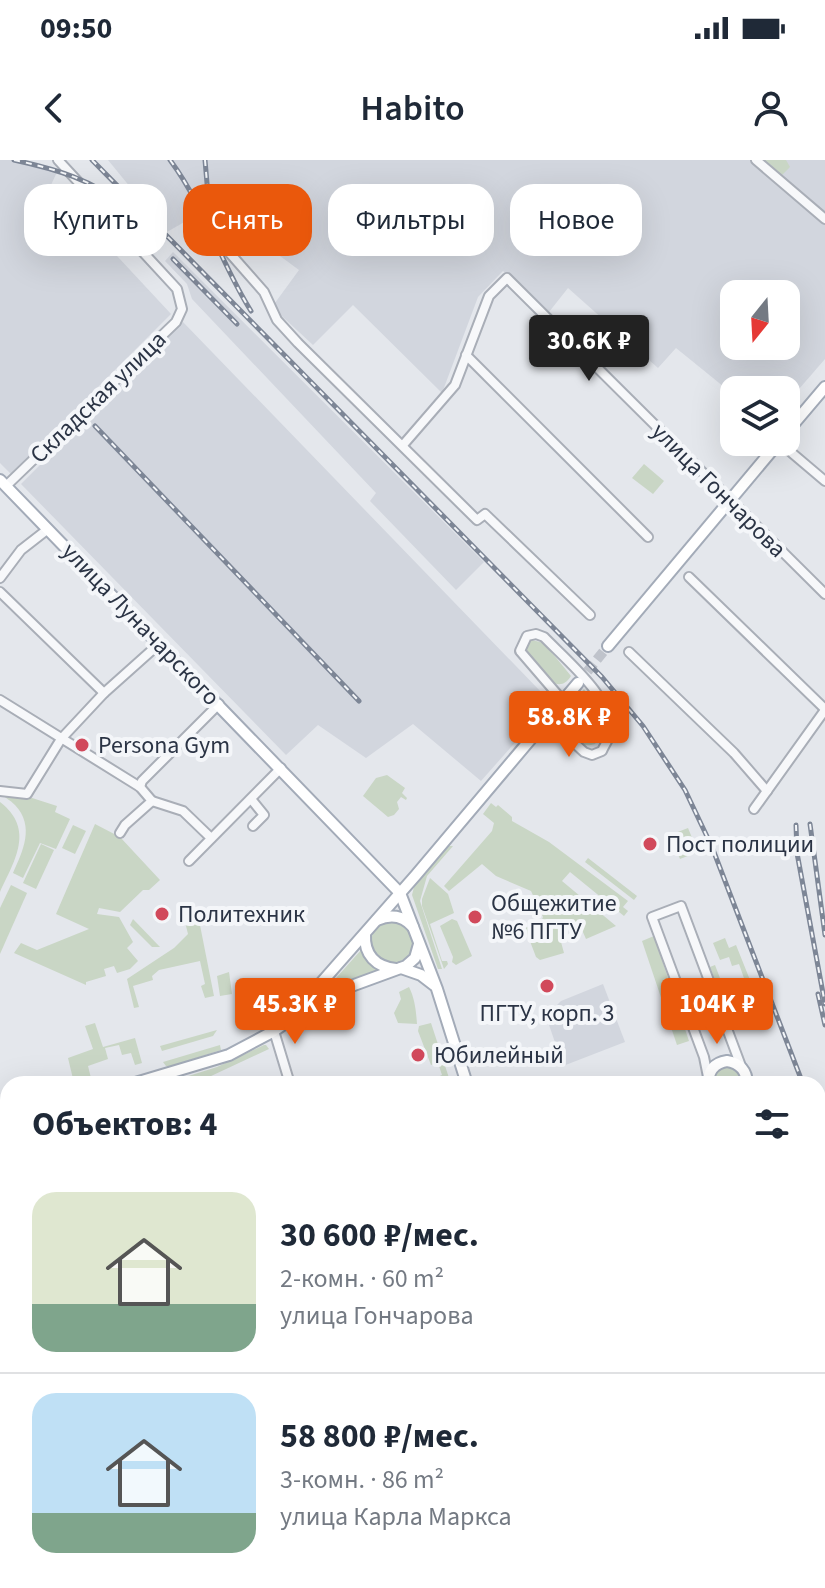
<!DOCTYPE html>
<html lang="ru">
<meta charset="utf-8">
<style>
body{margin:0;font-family:"Source Sans 3",sans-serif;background:#f2f2f3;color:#1f2937;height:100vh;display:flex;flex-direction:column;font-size:30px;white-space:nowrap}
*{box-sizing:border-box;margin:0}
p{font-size:26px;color:#747a83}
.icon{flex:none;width:44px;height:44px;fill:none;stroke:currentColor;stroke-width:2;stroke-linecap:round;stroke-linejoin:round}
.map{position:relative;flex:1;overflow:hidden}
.drawer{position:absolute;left:0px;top:916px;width:826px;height:512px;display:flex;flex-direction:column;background:#fff;border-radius:24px 24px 0 0;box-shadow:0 8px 32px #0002}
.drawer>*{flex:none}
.hud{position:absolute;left:24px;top:24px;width:778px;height:72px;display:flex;gap:16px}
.needle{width:52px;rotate:198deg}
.fabs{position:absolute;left:720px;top:120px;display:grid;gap:16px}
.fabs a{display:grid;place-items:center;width:80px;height:80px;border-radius:16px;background:#fff;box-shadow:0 8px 32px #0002;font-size:40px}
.price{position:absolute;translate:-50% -68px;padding:0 18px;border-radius:8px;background:#ea580c;color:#fff;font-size:26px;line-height:52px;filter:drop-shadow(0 2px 4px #0008)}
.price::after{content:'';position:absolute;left:50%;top:48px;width:24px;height:18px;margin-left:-12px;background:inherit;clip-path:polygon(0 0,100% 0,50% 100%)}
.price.on{background:#222;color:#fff}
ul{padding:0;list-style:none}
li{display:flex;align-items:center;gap:24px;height:200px;padding:0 32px}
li+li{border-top:2px solid #e0e1e3}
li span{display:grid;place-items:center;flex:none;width:224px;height:160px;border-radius:24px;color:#555}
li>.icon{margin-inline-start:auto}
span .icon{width:96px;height:96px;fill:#fffc;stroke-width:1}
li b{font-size:34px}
h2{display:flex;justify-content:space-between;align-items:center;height:96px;padding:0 32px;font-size:34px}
.pill{padding:0 28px;border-radius:24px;background:#fff;box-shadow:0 8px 32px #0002;font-size:28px;line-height:72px}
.pill.on{background:#ea580c;color:#fff}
.status{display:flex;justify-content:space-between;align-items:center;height:56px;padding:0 40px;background:#fff;direction:ltr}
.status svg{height:22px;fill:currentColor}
header{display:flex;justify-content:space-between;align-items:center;height:104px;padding:0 32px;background:#fff;font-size:36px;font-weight:600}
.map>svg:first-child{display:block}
</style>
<div class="status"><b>09:50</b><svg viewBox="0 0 49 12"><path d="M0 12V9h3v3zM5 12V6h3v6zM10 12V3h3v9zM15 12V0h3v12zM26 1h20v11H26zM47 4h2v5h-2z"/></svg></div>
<header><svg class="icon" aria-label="back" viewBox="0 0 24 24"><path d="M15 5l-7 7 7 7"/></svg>Habito<svg class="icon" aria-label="person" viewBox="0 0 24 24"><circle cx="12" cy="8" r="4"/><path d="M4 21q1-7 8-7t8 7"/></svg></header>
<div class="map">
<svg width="825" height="1428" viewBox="0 0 825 1428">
<rect width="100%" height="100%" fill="#e4e7ec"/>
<g fill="#d2d6de" fill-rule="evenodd">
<polygon points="0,0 17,0 57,12 51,25 171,154 11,314 0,303"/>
<path d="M108 0H825V199L786 244V230H734V235L676 188 658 208 568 128 549 152 503 111 478 137 442 233 353 145 313 185 272 147 299 110 212 46 167 72ZM734 134H786V186H734Z"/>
<polygon points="173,92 484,402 456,430 370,341 376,333 192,139 187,124 165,101"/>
<polygon points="183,162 543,534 543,551 481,621 413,564 366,598 318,565 286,595 21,324"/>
<polygon points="603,824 625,882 563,906 546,856 561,841"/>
</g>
<g fill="#c9d6c5">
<polygon points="761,0 786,0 790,7 781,16 771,5"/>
<polygon points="644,304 664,321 653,334 632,318"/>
<path d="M532 480 544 483 571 516C556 540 536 505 525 492L526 485Z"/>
<path d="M584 529C595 546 611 565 595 584 573 591 566 569 565 552Z"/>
<polygon points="387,615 405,628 402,633 407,638 406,640 401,637 397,642 399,649 394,655 388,657 363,636 376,618"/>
<path d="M0 633 29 637 57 646 55 652 70 659 56 689 40 683 23 718 13 713C23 691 35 666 15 645 10 640 4 637 0 633Z"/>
<path d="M0 642C35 669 15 700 0 732Z"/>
<polygon points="491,643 496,647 498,645 512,657 512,661 549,682 628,741 623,747 628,751 624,756 570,712 562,721 616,766 586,779 582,770 576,765 558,771 564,793 540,800 536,797 525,768 541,762 543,757 531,731 496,716 482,704 449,731 444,726 492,671 494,663 483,654"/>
<polygon points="95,664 120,677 160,720 149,730 143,730 120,752 99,748 97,754 119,757 133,782 127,788 138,801 130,809 117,813 114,806 104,809 106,816 86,822 86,825 14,793 21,783 37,790 89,769 56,754"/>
<polygon points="73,665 86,671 75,694 62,688"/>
<polygon points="688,668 698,692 680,699 670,675"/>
<polygon points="41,684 54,690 36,729 23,723"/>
<polygon points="449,686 453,686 427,716 420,741 442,809 438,809 412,735 414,727"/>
<polygon points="588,698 637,736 634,740 585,702"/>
<polygon points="430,718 448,734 454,753 430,764 442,801 447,801 448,804 444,809 422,746 422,739"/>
<polygon points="11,725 27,733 0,794 0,748"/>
<polygon points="198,755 214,836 205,838 201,826 205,824 200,801 159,810 152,816 153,820 133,826 139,847 134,848 127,819 174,788 188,774 186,766"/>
<polygon points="133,759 160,787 152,787 130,765"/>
<polygon points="452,759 457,761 472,796 456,805 452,802 453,797 440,766"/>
<circle cx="392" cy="782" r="21"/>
<polygon points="654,776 689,881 677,885 642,781"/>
<polygon points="725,778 729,788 736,785 750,820 745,821 739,804 732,806 729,797 720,800 713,783"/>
<polygon points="362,789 370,805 378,810 328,827"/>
<polygon points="715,805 736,860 734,865 732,864 710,807"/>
<polygon points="229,812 232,834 220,836 217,816"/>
<path d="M409 827C415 839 416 851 417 864L398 863 394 853 401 839 399 832Z"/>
<polygon points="95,863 103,887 135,878 142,903 135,905 131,893 122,895 119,885 105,888 108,899 88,906 91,918 74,923 68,898 93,889 85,866"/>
<polygon points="431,863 451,924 437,924 435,918 442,915 438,903 431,905 418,871 419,866"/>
<polygon points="217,870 213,876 162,891 160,886"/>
<polygon points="220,885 221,890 171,906 166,906 163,902"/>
<polygon points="264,885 266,885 269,889 194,924 181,924 179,919 217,907"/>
<polygon points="726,905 735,907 742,924 716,924 713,915 716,910"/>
<polygon points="8,1217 8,1334 0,1328 0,1226"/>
</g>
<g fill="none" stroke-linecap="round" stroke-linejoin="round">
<polyline stroke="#bfc3cb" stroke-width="10" stroke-dasharray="10 5" stroke-linecap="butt" points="578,523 608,486"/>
<defs>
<g id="minor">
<polyline points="756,0 825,59"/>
<polyline points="220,82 264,132 277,160 298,183 477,360 485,354 590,455"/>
<polyline points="466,195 648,377"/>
<polyline points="779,282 825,321"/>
<polyline points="403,285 455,225 489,136 507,118 825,434"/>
<polyline points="6,326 176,162 182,149 177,129 58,0"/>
<polyline points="689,417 825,549"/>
<polyline points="0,418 21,390 48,369"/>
<polyline points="0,432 104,533"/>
<polyline points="629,492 734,593 767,631"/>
<polyline points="0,540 140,627 152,641 125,665 120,673"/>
<path d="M548 559 584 592 592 595 602 591C604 586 609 579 610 574 617 541 564 498 544 477L536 474 527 476 520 491 563 541"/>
<polyline points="140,627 142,621 219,544"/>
<polyline points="0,631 27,634 61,579 104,533 160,483"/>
<polyline points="251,639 264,655 253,666"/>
<polyline points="152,641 183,651 211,678"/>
<polyline points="754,649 825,550"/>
<polyline points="189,701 281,608"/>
<polyline points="274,871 290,924"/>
<polyline points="708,917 704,897 652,757 681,746 741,906"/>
<polyline points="0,1219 8,1210"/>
<polyline points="0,1340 8,1347"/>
<polyline points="0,1403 8,1389"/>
<polyline points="104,1420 114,1428"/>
<polyline points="504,1420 506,1428"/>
<polyline points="176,1428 182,1420"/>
</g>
<g id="major">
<polyline points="786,273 825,227"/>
<polyline points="0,320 400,733 437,829 467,924"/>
<polyline points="608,486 779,282"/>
<path d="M377 760C390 754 403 755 413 767"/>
<path d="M365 774C364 795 376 807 396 809"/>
<polyline points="401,808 421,815 434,825"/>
<polyline points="292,856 416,715 578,523"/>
<polyline points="132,924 229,895 274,871 324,836 406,806 415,798 419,784"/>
<path d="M708 924C708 911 714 903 727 901 740 903 747 911 747 924"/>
<polyline points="0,975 8,970"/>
<polyline points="636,1420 639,1428"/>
</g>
</defs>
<use href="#minor" stroke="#a9aeb7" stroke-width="12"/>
<use href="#major" stroke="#a3abb8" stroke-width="14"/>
<use href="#minor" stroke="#f7f8fa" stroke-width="8"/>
<use href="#major" stroke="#fff" stroke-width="10"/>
<defs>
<g id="rail">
<path d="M14 0C56 9 93 20 127 47"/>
<polyline points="92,0 602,517 643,566 685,630 712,687 803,924"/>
<path d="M170 0C205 47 220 102 251 151"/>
<polyline points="205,0 210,58"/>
<polyline points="173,99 237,164"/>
<polyline points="95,266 359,541"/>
<polyline points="810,664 825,775"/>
<polyline points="796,665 797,693 825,844"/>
<polyline points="818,834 825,865"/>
<polyline points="818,964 825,982"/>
<polyline points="818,1153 825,1161"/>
<polyline points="818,1170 825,1179"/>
<polyline points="818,1196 825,1204"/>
</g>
</defs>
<use href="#rail" stroke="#7d8696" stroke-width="5"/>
<use href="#rail" stroke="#f4f6f9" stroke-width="2" stroke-dasharray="6" stroke-linecap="butt"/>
</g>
<g fill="#d1495b" stroke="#f4f6f9" stroke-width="3">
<circle cx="82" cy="585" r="8"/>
<circle cx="650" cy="684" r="8"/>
<circle cx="162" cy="754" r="8"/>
<circle cx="475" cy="757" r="8"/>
<circle cx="547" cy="826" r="8"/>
<circle cx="418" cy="895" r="8"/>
</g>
<g text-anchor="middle" stroke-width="8" stroke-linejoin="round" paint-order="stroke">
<g font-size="24" fill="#2b3445" stroke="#f4f6f9">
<text transform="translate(98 237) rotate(-44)" y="8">Складская улица</text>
<text transform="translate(719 330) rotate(45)" y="8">улица Гончарова</text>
<text transform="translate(141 464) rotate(46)" y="8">улица Луначарского</text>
</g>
<g font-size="24" fill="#2b3445" stroke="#f4f6f9" text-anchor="start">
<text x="98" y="593">Persona Gym</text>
<text x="666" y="692">Пост полиции</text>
<text x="491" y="751">Общежитие<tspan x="491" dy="28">№6 ПГТУ</tspan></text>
<text x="178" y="762">Политехник</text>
<text x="547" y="861" text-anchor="middle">ПГТУ, корп. 3</text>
<text x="434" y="903">Юбилейный</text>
</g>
</g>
</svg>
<div class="fabs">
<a><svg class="needle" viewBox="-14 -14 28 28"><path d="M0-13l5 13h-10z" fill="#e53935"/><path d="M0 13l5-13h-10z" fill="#747a83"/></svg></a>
<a><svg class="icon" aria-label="layers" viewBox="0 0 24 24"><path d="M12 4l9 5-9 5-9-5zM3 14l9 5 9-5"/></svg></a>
</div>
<b class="price on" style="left:589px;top:223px">30.6K ₽</b>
<b class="price" style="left:569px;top:599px">58.8K ₽</b>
<b class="price" style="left:295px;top:886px">45.3K ₽</b>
<b class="price" style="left:717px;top:886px">104K ₽</b>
<div class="hud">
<a class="pill">Купить</a>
<a class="pill on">Снять</a>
<a class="pill">Фильтры</a>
<a class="pill">Новое</a>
</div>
<section class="drawer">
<h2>Объектов: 4<svg class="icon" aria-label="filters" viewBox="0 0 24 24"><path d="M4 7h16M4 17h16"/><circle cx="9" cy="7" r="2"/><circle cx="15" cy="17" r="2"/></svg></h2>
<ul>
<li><span style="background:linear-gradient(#dfe7d0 70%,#7fa58c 0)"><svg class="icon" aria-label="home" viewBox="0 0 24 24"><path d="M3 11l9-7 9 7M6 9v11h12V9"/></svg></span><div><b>30 600 ₽/мес.</b><p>2-комн. · 60 m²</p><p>улица Гончарова</p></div></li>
<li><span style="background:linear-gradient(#bfe0f5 75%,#7fa58c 0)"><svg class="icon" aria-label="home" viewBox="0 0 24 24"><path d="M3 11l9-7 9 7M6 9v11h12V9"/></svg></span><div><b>58 800 ₽/мес.</b><p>3-комн. · 86 m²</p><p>улица Карла Маркса</p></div></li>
</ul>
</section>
</div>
